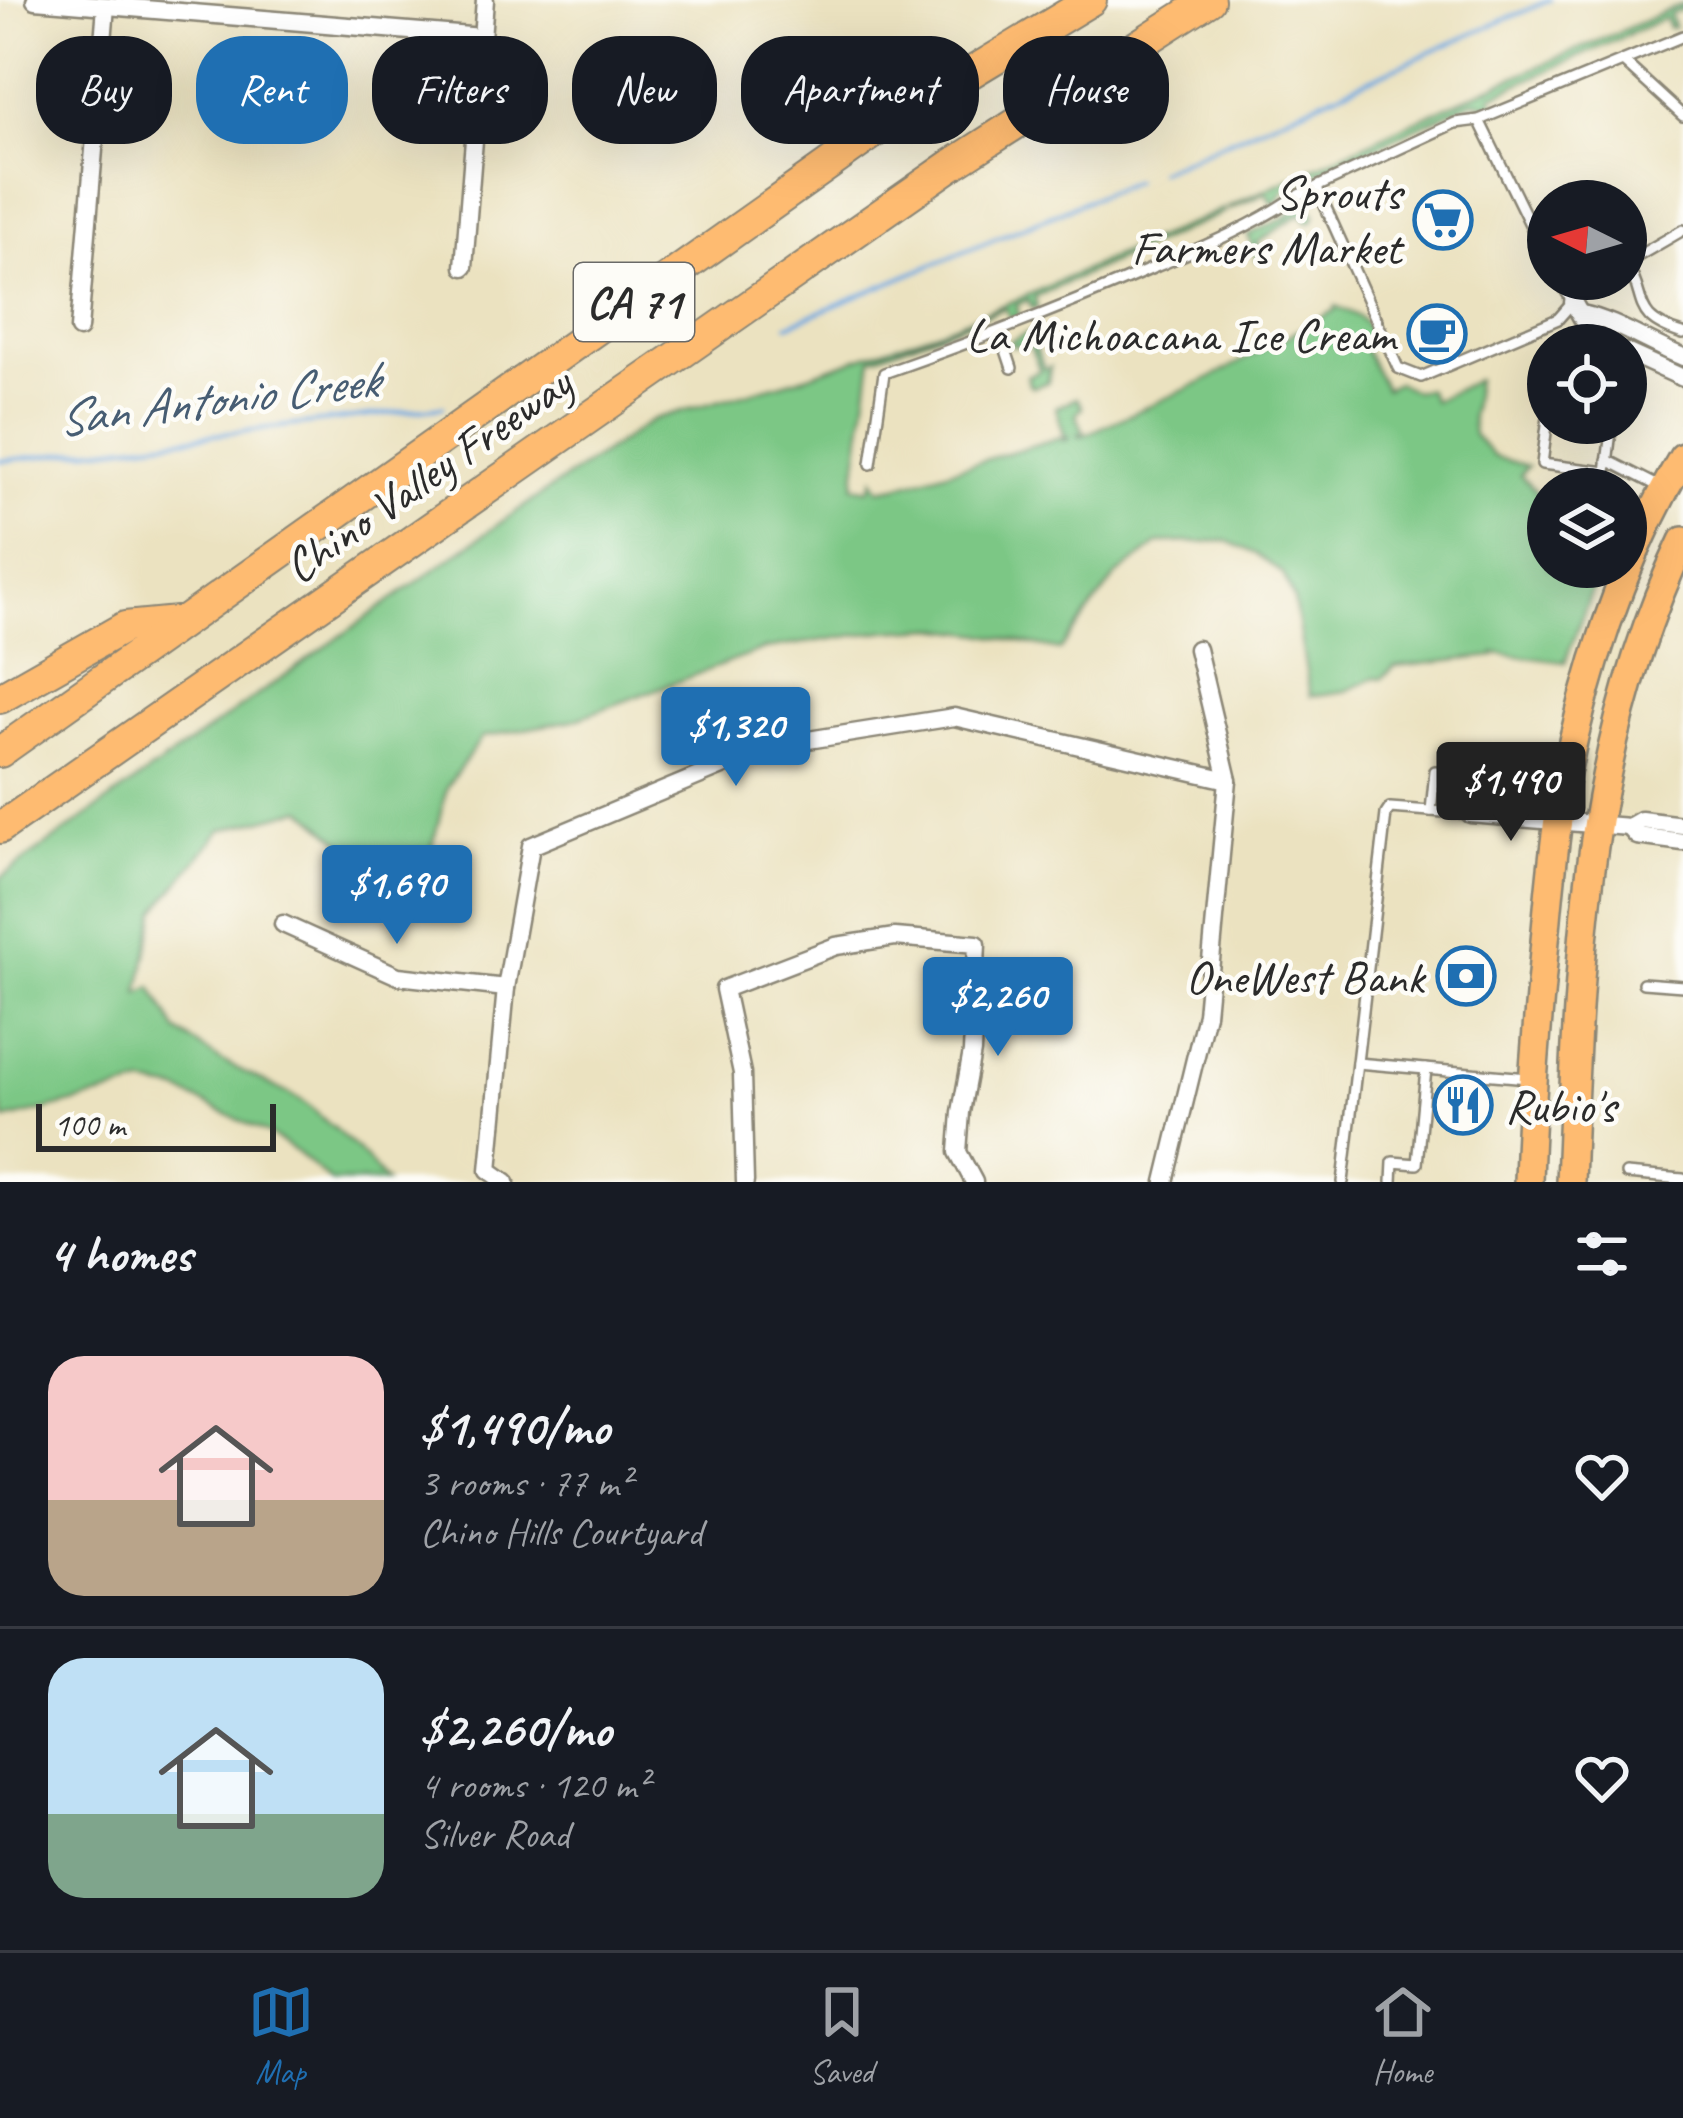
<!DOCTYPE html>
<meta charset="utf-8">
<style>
body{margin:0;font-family:Caveat,sans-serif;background:#20242c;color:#f1f3f6;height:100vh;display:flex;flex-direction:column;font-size:45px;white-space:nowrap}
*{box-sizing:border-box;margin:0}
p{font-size:39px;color:#9ea1a6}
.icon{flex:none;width:66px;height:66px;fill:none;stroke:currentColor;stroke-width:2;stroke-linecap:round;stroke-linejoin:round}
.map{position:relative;height:1182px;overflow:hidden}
.details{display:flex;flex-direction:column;background:#171b24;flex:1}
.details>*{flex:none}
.hud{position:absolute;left:36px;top:36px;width:1611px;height:108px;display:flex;gap:24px}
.needle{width:78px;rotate:275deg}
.tools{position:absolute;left:1527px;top:180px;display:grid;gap:24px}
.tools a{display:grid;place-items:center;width:120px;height:120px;border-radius:50%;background:#171b24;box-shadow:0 12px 48px #0002;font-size:60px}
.scale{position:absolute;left:36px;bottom:30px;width:240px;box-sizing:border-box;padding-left:12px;border:6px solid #2b2b2b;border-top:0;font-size:33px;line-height:42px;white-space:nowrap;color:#2b2b2b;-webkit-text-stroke:9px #fdfcf7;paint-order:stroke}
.price{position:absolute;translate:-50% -102px;padding:0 27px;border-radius:12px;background:#1f6fb2;color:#fff;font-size:39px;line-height:78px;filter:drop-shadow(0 3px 6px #0008)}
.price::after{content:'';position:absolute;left:50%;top:72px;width:36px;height:27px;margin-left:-18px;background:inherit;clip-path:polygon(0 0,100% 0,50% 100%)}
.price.current{background:#222;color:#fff}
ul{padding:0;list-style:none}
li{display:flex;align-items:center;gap:36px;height:300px;padding:0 48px}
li+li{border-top:3px solid #363941}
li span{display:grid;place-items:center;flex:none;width:336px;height:240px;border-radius:36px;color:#555}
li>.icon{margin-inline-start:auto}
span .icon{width:144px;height:144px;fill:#fffc;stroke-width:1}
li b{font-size:51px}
h2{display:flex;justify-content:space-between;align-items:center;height:144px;padding:0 48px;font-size:51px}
.pill{padding:0 42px;border-radius:48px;background:#171b24;box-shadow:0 12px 48px #0002;font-size:42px;line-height:108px}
.pill.current{background:#1f6fb2;color:#fff}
.dock{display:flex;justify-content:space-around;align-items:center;height:168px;border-top:3px solid #363941;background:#171b24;font-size:33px;color:#9ea1a6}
.dock a{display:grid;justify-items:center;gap:6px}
.dock .current{color:#1f6fb2}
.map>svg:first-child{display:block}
</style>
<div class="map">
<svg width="1683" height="1182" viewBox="0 0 1683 1182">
<rect width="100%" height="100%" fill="#fdfcf7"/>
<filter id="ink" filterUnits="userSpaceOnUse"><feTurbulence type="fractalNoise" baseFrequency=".00833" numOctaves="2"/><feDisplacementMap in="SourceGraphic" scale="24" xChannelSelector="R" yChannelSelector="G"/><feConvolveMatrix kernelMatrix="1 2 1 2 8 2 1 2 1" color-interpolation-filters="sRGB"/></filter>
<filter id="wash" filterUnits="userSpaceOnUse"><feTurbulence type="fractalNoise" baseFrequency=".004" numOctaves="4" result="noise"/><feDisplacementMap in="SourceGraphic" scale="48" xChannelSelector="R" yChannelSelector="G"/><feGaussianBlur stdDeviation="2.7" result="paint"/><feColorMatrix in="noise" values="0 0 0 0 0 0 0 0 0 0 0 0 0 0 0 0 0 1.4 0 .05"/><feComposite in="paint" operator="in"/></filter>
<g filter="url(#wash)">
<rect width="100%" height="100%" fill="#ebe2c0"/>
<g fill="#7bc785" stroke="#537958" stroke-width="3">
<polygon points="1683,4 1683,9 1670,15 1674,27 1669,28 1665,18 1492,96 1494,106 1474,101 1301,181 1286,188 1275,204 1272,203 1267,193 1229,210 1228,207 1456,102"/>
<polygon points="1309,202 1315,216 1313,221 1307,222 1301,213 1257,243 1265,255 1257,260 1248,235 1285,218 1303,203"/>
<path d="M1223 209 1225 212 1035 297 1037 308H1032L1028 300 1017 305 1019 316 1010 319 1005 308 872 358 854 486 870 489 874 479 879 489 897 486 1061 437 1063 441 1069 439 1068 436 1065 437 1056 407 1077 398 1082 408 1076 414 1084 432 1078 434 1080 437 1211 378 1335 310 1336 306C1352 313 1366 318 1373 336L1361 343 1385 389 1397 383 1414 391 1427 389 1433 401 1476 380 1471 416 1473 435 1494 457 1528 466 1520 475 1538 494 1548 495V567H1601L1565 662 1495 653V656L1395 667 1381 679 1375 678 1346 691 1310 696 1294 600 1283 574 1256 554 1227 541 1159 543 1116 576 1060 650 982 634 935 628 884 631 765 649 573 720 482 737 447 787 422 889 388 880 303 809 221 830 156 911 139 993 152 987 177 1031 220 1060 303 1101 357 1149 386 1182H331L298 1153 270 1135 178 1091 144 1085 5 1120 0 1100V878L507 518 654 419 797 379 937 331 1016 300Z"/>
<polygon points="1039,328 1044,333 1032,339 1044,369 1050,367 1048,382 1033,387 1029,384 1027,376 1040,371 1028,342 1013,347 1010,341"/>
</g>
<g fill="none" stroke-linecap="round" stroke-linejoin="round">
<g stroke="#70a9df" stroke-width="4.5">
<polyline points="1159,171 1550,0"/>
<polyline points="788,325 1134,181"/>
<polyline points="0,461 443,407"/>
</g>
</g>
</g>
<g filter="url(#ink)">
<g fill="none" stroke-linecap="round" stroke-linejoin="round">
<defs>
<g id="lane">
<polyline points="1623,61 1683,116"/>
<polyline points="1479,120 1548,261"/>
<polyline points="1317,188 1398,368 1421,377 1558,319 1589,284 1599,279"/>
<path d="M1626 263C1649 301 1629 317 1683 334"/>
<polyline points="1626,263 1683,230"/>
<polyline points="1558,279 1573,302"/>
<polyline points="1000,332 1012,368"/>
<polyline points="1548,417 1542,464 1606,472 1612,423"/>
<polyline points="1607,460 1660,487"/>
<path d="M871 464 884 373C975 341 1064 307 1153 268 1202 247 1252 227 1295 197L1455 123 1479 120 1683 36"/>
<polyline points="1431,811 1435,771 1508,778"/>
<polyline points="1643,983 1683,986"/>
<polyline points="1357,1063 1528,1078"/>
<polyline points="1626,1174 1683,1179"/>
<polyline points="1343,1182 1386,814 1390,808 1470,814 1473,774"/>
<polyline points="1392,1182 1393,1162 1417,1164 1426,1069"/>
</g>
<g id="street">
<polyline points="35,0 482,37"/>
<polyline points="464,267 485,0"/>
<polyline points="1573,302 1591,334 1612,345"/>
<path d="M1582 314C1613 320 1652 345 1683 357"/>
<polyline points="79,329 106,6"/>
<polyline points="1626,352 1683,378"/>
<polyline points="1470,814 1629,827 1641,820 1683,825"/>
<polyline points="1629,827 1637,836 1683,842"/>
<polyline points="283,924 398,976 506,988"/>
<polyline points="506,1182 489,1170 506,988 531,846 770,746 954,717 1228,780"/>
<polyline points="745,1182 742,1073 724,989 836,946 895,937 977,944 972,1052 961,1112 958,1152 974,1182"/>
<polyline points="1165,1182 1206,1014 1228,780 1197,649"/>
</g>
<g id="primary">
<path d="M1528 1182C1530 1109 1536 1036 1543 963 1548 909 1552 854 1561 800 1582 682 1622 560 1683 457"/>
<path d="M1570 1182C1579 959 1584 747 1683 541"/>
</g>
<g id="highway">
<polyline points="0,698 125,627 177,622"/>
<polyline points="0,752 886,124 1091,0"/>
<polyline points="0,828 953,164 1209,0"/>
</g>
</defs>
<use href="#lane" stroke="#8b8676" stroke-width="14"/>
<use href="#street" stroke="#8b8676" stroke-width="21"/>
<use href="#primary" stroke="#8b8676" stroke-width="32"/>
<use href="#highway" stroke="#8b8676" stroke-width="34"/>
<use href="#lane" stroke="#fff" stroke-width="9"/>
<use href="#street" stroke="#fff" stroke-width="16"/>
<use href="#primary" stroke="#febb71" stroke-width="27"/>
<use href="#highway" stroke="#febb71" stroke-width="30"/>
</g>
</g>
<defs>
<symbol id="supermarket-ring" viewBox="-11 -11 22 22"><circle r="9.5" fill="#fdfcf7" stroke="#1f6fb2" stroke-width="1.5"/><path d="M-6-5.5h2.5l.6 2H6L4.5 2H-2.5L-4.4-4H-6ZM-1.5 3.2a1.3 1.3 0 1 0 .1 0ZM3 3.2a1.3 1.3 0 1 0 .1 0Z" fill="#1f6fb2"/></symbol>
<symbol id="cafe-ring" viewBox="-11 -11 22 22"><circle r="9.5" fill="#fdfcf7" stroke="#1f6fb2" stroke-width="1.5"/><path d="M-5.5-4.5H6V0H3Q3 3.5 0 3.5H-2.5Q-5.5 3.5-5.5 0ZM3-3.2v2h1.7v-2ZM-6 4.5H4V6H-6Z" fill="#1f6fb2"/></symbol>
<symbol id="bank-ring" viewBox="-11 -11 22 22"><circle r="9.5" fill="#fdfcf7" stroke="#1f6fb2" stroke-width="1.5"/><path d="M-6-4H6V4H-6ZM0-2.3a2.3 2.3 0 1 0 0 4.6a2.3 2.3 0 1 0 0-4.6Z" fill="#1f6fb2"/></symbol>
<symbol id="restaurant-ring" viewBox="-11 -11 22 22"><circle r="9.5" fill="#fdfcf7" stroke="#1f6fb2" stroke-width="1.5"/><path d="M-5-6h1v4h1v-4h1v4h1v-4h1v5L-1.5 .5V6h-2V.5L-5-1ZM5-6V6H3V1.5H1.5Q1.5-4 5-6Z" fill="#1f6fb2"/></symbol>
</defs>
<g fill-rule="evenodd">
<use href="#supermarket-ring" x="1410" y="187" width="66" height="66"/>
<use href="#cafe-ring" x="1404" y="301" width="66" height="66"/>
<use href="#bank-ring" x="1433" y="943" width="66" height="66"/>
<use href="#restaurant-ring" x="1430" y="1072" width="66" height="66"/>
</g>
<g text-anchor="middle" stroke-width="9" stroke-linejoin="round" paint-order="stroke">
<rect fill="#fdfcf7" stroke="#6a6a68" stroke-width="3" x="574" y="263" width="120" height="78" rx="9"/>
<g font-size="45" font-weight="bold" fill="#2b2b2b">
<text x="634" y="318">CA 71</text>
</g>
<g font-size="48" fill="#2b2b2b" stroke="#fdfcf7" text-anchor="end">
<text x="1401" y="209">Sprouts<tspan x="1401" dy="55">Farmers Market</tspan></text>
<text x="1395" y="351">La Michoacana Ice Cream</text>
<text x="1424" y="993">OneWest Bank</text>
<text x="1505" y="1122" text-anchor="start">Rubio's</text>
</g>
<g font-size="48" fill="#2b2b2b" stroke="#fdfcf7">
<text transform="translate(427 474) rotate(-35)" y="17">Chino Valley Freeway</text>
</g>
<g font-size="51" font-style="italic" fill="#475d73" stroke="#fdfcf7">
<text transform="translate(217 398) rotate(-7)" y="18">San Antonio Creek</text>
</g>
</g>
</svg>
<div class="tools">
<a><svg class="needle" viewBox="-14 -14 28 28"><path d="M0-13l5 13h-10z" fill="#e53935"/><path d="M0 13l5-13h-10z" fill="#9ea1a6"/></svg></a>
<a><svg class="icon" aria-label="locate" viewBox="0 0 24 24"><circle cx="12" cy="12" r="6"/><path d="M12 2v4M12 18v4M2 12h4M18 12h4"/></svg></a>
<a><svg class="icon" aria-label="layers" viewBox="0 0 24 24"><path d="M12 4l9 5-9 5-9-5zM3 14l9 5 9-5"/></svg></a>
</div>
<div class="scale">100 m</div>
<b class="price" style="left:736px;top:789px">$1,320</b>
<b class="price current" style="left:1511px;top:844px">$1,490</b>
<b class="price" style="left:397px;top:947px">$1,690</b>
<b class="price" style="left:998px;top:1059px">$2,260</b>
<div class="hud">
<a class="pill">Buy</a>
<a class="pill current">Rent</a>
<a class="pill">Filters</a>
<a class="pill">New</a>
<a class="pill">Apartment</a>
<a class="pill">House</a>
</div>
</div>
<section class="details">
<h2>4 homes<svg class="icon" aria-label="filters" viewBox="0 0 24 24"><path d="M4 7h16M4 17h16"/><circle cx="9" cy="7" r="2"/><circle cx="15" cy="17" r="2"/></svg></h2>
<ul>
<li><span style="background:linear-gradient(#f6c9c9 60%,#b9a48a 0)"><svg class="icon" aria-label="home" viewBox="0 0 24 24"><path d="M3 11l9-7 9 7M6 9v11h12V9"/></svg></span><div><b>$1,490/mo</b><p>3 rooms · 77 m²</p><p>Chino Hills Courtyard</p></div><svg class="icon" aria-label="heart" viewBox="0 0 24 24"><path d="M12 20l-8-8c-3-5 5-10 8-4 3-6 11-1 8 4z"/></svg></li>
<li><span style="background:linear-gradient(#bfe0f5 65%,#7fa58c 0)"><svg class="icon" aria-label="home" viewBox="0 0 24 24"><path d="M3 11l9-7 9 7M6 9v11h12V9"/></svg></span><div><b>$2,260/mo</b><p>4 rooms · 120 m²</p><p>Silver Road</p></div><svg class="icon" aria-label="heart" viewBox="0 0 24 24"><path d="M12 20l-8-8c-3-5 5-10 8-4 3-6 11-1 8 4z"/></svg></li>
</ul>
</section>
<nav class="dock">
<a class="current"><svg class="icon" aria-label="map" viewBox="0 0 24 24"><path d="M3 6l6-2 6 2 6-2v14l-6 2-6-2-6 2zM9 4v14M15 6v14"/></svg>Map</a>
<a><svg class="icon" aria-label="saved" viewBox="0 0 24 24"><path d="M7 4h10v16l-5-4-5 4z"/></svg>Saved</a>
<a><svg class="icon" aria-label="home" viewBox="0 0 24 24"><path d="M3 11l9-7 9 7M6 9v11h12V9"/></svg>Home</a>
</nav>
